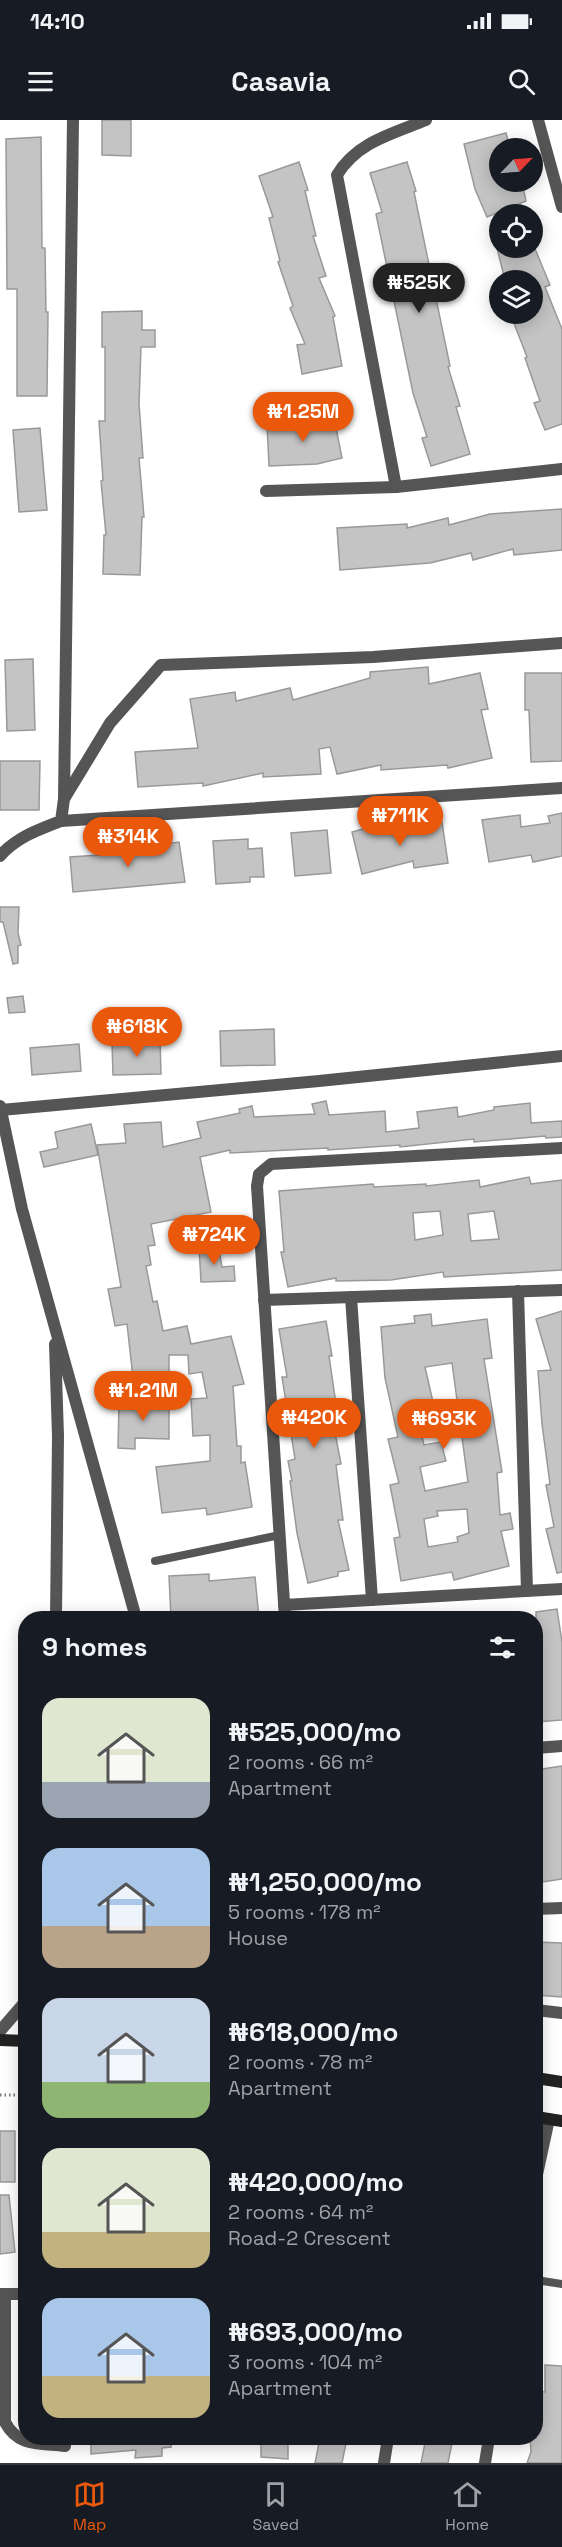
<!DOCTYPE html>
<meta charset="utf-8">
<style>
body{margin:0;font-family:"Space Grotesk",sans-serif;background:#20242c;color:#f1f3f6;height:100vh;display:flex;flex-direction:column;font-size:22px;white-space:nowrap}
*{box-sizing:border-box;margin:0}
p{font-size:20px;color:#9ea1a6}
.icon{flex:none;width:33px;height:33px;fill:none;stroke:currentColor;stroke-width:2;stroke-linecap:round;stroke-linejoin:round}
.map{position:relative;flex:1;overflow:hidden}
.panel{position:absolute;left:18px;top:1491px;width:525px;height:834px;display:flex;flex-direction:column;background:#171b24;border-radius:24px;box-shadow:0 3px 15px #0003}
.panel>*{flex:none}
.needle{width:39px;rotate:65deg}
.controls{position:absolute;left:489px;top:18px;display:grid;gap:12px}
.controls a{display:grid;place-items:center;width:54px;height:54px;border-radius:50%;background:#171b24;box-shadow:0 3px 15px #0003;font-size:30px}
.price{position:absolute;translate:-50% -51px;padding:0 14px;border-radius:21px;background:#ea580c;color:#fff;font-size:20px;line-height:39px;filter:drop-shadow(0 2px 3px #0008)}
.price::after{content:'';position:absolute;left:50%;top:36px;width:18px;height:14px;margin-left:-9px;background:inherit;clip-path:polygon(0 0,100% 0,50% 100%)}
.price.selected{background:#222;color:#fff}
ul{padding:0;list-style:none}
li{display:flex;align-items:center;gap:18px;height:150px;padding:0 24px}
li span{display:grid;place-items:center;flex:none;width:168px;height:120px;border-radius:18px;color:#555}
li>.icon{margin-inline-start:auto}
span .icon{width:72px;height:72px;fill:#fffc;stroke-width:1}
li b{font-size:26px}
h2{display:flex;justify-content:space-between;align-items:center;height:72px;padding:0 24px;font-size:26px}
.status{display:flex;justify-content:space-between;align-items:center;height:42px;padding:0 30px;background:#171b24;direction:ltr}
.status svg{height:16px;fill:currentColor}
header{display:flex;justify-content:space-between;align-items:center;height:78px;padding:0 24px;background:#171b24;font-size:27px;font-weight:700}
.menu{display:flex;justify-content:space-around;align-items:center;height:84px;border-top:2px solid #363941;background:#171b24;font-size:16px;color:#9ea1a6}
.menu a{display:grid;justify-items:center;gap:3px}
.menu .selected{color:#ea580c}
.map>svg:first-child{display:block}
</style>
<div class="status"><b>14:10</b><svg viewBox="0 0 49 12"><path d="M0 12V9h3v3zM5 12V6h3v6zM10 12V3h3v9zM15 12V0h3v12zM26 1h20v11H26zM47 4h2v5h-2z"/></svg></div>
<header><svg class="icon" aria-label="menu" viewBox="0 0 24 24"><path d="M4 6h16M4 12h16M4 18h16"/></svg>Casavia<svg class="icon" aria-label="search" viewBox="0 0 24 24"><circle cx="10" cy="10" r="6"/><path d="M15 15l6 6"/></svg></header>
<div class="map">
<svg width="562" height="2343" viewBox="0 0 562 2343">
<rect width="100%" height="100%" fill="#fff"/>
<g fill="#c4c4c4" stroke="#999" stroke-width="1.5" fill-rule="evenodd">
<polygon points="102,0 131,0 131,36 102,35"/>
<polygon points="506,13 510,28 500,28 500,62 522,62 526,81 487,97 475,69 464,24"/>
<polygon points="41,17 42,128 45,128 46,192 48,192 47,276 17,276 17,169 7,169 6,19"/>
<polygon points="299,42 308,70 305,71 316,116 313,116 326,156 319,158 335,196 333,197 342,246 302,254 297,225 305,224 290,188 293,186 278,142 280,141 269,98 273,97 259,56"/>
<polygon points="407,42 416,71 414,72 450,246 448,247 460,286 456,287 470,334 431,346 422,318 427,317 413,273 376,94 382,92 370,53"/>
<polygon points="533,124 550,165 545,167 562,209 562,304 545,310 534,283 540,281 525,238 527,237 512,198 523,194 532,194 532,160 505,160 497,128 532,128"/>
<polygon points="142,191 142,210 155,210 155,227 141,227 139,284 143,338 139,338 144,397 142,397 140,455 103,454 104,415 106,415 101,361 103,360 99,301 105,301 105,227 102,227 102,192"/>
<polygon points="334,298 342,338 317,344 269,346 267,304 308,303"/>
<polygon points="40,308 47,390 19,392 13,310"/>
<polygon points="562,389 562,430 514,435 513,429 473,440 471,433 430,443 340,450 337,408 407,404 407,408 448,398 449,405 490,394"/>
<polygon points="33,539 35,610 7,611 5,540"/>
<polygon points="428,547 429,564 480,553 488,589 481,590 492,638 448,648 447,645 381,650 381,645 337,654 330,627 319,629 321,654 263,657 263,653 203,666 203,663 138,667 135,632 198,628 190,579 235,572 236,581 290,568 293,580 370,558 370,552"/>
<polygon points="525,553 562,553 562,641 531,642 529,590 525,590"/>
<polygon points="0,641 40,641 39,690 0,690"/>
<polygon points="562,693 562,736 533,742 531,735 489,742 482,700 520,695 521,707 550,703 548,696"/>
<polygon points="442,702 448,743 414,748 413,741 362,754 352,712 385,703 387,710"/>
<polygon points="327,710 331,753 295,756 291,713"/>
<polygon points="248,719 248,729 262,728 264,757 250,757 250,762 216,764 213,721"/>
<polygon points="179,722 185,762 73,772 70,737 99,735 98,729 129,727 129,729"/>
<polygon points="0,787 19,787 18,813 21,825 18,826 18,843 13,844 3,802 0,802"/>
<polygon points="23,876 25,892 9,893 7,878"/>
<polygon points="274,909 275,945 221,946 220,911"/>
<polygon points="160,920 161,954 113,955 112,922"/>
<polygon points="79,924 81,951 32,955 30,928"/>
<polygon points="326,981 329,995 385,991 386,1012 419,1008 417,992 457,987 458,997 494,990 494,987 530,983 531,1003 562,1001 562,1017 546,1018 545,1016 474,1022 474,1019 400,1027 400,1025 328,1030 328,1028 230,1033 230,1030 200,1037 211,1092 151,1104 155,1125 148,1126 151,1145 146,1146 153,1182 157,1181 163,1211 187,1206 191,1224 231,1216 244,1264 233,1266 237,1326 241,1326 241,1343 245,1342 252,1387 207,1395 206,1388 162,1393 156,1347 210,1341 210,1315 193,1316 191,1279 207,1278 202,1252 189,1254 188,1235 169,1235 169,1259 134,1266 127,1204 115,1206 108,1169 121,1167 97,1025 126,1023 124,1004 161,1002 163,1027 201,1018 197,1002 240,993 239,989 252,986 254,997 315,994 312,984"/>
<polygon points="91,1004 98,1035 44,1047 40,1032 58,1028 55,1012"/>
<path d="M529 1057 531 1064 562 1060V1150L444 1157 443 1152 391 1160 336 1161V1158L288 1167 281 1132H284L279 1071 373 1064 374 1067 426 1064V1066L479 1060 480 1067ZM440 1091 443 1115 415 1120 413 1093ZM494 1091 499 1119 471 1121 468 1094Z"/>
<polygon points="218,1125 222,1147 234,1146 235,1161 201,1162 199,1126"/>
<polygon points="562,1191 562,1452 557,1453 546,1409 554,1407 546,1365 550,1364 542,1304 538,1251 551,1250 536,1199"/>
<path d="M431 1194 432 1206 487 1199 492 1238 484 1239 502 1352 497 1353 500 1395 510 1393 513 1409 501 1411 509 1446 454 1460 452 1452 401 1461 394 1418 400 1417 390 1365 399 1363 388 1319 398 1317 385 1258 381 1207 415 1203 414 1196ZM452 1243 468 1362 425 1371 420 1347 446 1341 441 1322 424 1325 417 1295 435 1291 425 1247ZM467 1389 469 1413 457 1417 458 1422 428 1427 424 1399 438 1396 437 1391Z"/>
<polygon points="326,1201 332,1236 329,1236 337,1291 331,1292 341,1344 336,1345 343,1400 338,1400 349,1450 338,1452 338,1456 308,1463 297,1413 290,1361 292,1361 288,1341 295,1339 282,1257 287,1257 279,1209"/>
<polygon points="169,1280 169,1319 135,1318 135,1329 118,1328 119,1283"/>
<polygon points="209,1454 209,1461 255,1457 259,1498 171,1498 169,1456"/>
<polygon points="557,1489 562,1522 562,1600 536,1602 536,1492"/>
<polygon points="562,1646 562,1759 536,1763 536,1650"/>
<polygon points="536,1822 562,1823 562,1877 536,1875"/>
<rect x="0" y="2011" width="15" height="51"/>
<polygon points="0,2075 9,2075 15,2132 0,2134"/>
<polygon points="545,2245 562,2246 562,2343 527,2343 531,2332 530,2318 536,2318 538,2271 545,2272"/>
<polygon points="91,2318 171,2318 171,2327 162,2328 162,2336 135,2338 136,2330 91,2334"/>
<polygon points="261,2318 288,2318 288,2339 261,2337"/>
<polygon points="320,2318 347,2318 342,2343 315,2343"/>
<polygon points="426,2318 453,2318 448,2343 421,2343"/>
</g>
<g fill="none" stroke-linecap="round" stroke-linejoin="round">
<polyline stroke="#777" stroke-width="3" stroke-dasharray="1.5 3" stroke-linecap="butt" points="0,1975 26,1975"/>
<g stroke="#555" stroke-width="8">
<polyline points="155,1441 280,1415"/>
<polyline points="536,2160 562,2164"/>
</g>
<g stroke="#555" stroke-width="12">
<polyline points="538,0 562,87"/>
<path d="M396 367 337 55C357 22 392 14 426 0"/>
<polyline points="266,371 396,367 562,349"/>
<polyline points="64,679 73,0"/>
<polyline points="61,701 562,668"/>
<path d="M0 736C17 717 38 710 61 701L64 679 110 603 161 545 373 537 562 523"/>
<polyline points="0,986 22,1089 136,1498"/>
<polyline points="1,990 319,961 562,936"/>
<polyline points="518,1171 527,1471"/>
<polyline points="351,1177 372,1480"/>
<polyline points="264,1180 562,1170"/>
<polyline points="55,1224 58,1316 56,1498"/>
<polyline points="284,1485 562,1469"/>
<polyline points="285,1498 257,1066 259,1054 271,1044 562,1028"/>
<polyline points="536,1628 562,1626"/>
<polyline points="536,1789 562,1788"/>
<polyline points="536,1890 562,1893"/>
<polyline points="0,1911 26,1881"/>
<polyline points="536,2059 549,1999"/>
<polyline points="0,2174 26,2174"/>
<path d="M5 2174V2302C18 2327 40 2323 65 2326"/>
<polyline points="193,2318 228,2318"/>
<polyline points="384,2343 388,2318"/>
<polyline points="485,2343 489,2318"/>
</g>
<g stroke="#222" stroke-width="12">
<polyline points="0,1920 26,1921"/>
<polyline points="536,1958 562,1962"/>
<polyline points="536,1997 562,2001"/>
</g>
</g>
</svg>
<div class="controls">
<a><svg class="needle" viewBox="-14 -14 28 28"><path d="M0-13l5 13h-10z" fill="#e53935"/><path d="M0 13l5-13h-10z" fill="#9ea1a6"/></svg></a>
<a><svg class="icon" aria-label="locate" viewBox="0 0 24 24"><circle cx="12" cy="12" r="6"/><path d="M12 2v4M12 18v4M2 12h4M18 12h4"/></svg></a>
<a><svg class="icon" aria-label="layers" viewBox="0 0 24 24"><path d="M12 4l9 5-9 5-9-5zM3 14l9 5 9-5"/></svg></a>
</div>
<b class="price selected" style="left:419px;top:194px">₦525K</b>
<b class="price" style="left:303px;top:323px">₦1.25M</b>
<b class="price" style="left:400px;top:727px">₦711K</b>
<b class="price" style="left:128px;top:748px">₦314K</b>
<b class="price" style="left:137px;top:938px">₦618K</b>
<b class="price" style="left:214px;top:1146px">₦724K</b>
<b class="price" style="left:143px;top:1302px">₦1.21M</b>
<b class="price" style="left:314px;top:1329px">₦420K</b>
<b class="price" style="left:444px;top:1330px">₦693K</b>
<section class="panel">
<h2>9 homes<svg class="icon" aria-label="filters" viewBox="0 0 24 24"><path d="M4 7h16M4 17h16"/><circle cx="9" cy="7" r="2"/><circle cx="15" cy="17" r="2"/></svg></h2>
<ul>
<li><span style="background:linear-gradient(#dfe7d0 70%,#9aa5b1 0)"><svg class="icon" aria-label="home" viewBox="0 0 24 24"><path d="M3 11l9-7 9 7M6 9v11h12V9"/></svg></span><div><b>₦525,000/mo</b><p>2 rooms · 66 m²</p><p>Apartment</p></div></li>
<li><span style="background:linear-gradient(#a9c7e8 65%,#b9a48a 0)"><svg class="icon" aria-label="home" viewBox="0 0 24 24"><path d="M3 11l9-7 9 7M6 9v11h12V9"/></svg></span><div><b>₦1,250,000/mo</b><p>5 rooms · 178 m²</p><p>House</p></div></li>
<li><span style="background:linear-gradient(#c9d6e8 70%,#8fb573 0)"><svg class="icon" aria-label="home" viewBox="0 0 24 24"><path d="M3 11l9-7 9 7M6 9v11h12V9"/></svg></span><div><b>₦618,000/mo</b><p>2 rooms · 78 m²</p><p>Apartment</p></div></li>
<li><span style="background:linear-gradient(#dfe7d0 70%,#c2b280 0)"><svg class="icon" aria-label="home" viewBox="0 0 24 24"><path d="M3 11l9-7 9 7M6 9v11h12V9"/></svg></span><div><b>₦420,000/mo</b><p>2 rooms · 64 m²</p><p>Road-2 Crescent</p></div></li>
<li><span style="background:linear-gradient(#a9c7e8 65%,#c2b280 0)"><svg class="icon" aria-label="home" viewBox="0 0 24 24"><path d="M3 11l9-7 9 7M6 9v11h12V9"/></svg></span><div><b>₦693,000/mo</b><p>3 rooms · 104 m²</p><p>Apartment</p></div></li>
</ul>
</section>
</div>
<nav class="menu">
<a class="selected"><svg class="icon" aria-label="map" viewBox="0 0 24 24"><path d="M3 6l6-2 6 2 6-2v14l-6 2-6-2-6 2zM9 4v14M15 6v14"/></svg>Map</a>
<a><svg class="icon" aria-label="saved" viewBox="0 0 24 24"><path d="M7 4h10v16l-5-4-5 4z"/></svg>Saved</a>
<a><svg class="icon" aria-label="home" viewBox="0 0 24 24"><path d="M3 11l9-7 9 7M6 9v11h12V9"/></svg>Home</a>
</nav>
